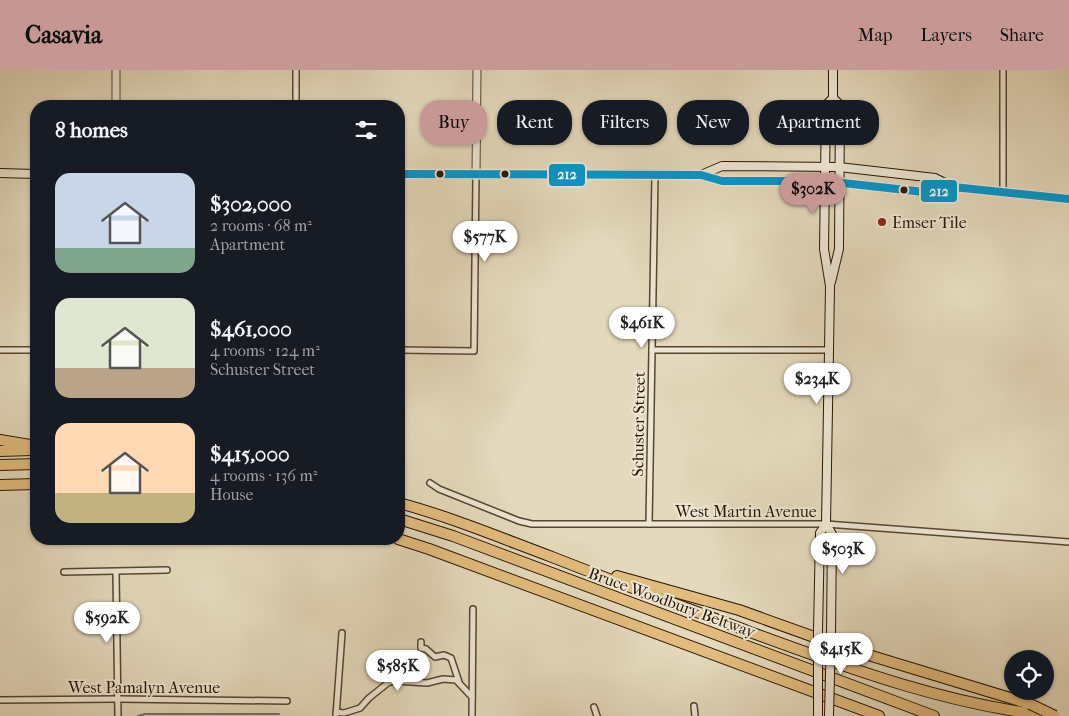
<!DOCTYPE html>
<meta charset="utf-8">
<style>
body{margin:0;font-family:"IM FELL French Canon",serif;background:#242831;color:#f1f3f6;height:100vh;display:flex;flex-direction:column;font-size:19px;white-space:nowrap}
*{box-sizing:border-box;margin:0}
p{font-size:16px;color:#9ea1a6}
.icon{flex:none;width:28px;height:28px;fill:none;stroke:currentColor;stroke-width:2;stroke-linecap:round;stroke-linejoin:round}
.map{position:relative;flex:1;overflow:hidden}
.sheet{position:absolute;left:30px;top:30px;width:375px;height:445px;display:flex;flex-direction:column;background:#171b24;border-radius:20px;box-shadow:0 1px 4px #0004}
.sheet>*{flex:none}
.banner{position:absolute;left:420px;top:30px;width:475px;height:45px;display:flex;gap:10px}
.tools{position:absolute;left:1004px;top:580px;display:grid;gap:10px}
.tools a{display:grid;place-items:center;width:50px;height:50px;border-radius:50%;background:#171b24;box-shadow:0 1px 4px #0004;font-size:25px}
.price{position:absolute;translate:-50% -42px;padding:0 11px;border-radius:18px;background:#fff;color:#222;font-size:16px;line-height:32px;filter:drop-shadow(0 1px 2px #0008)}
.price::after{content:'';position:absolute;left:50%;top:30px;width:15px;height:11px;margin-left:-8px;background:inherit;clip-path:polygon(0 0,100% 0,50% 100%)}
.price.selected{background:#c59692;color:#111}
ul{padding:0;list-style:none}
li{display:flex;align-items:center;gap:15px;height:125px;padding:0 25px}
li span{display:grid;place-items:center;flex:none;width:140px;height:100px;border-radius:15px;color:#555}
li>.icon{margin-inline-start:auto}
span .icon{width:60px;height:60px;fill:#fffc;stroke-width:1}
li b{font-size:21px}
h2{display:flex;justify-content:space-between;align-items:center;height:60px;padding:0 25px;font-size:21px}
.tag{padding:0 18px;border-radius:20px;background:#171b24;box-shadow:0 1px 4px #0004;font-size:18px;line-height:45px}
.tag.selected{background:#c59692;color:#111}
header{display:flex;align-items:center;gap:30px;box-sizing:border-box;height:70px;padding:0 25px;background:#c59692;color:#111}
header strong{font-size:24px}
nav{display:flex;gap:28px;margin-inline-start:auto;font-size:18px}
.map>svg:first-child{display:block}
</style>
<header>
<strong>Casavia</strong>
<nav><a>Map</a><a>Layers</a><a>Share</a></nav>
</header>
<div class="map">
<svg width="1069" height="646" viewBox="0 0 1069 646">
<rect width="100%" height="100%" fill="#e4d9bc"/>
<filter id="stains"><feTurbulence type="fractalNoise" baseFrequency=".004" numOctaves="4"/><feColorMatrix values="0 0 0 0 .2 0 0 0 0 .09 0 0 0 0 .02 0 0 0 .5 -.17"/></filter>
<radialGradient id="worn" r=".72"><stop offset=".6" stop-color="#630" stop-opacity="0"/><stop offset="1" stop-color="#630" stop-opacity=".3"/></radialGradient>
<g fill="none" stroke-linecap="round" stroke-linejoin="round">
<polyline stroke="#6d7671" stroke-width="2" points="138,646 145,644 279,644"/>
<defs>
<g id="minor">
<polyline points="1003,0 1003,122"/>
<polyline points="296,36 296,0"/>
<polyline points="0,280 36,280"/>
<polyline points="399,280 474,281 476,105"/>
<polyline points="652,280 829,280"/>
<polyline points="430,413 439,419 519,451 532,454 826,454 1069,472"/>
<polyline points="649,454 655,105"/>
<polyline points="64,502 167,500"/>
<polyline points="116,502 118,646"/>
<polyline points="421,572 421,578 426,579 435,587 444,585 451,588 459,612"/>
<polyline points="390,612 404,599"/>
<polyline points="0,630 118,629 287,631"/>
<polyline points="694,636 695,646"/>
<polyline points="594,637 597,646"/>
<polyline points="336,642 344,643 360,638 369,628 389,612 395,611 427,613 443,609 456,610 472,627"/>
<polyline points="336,646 342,563"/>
<polyline points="472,646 473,539"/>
</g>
<g id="tertiary">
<polyline points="116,36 116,0"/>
<polyline points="476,105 477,0"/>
</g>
<g id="secondary">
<polyline points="0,103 36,104"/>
<polyline points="399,104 701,105 722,111 825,111 933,123 953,117 1069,129"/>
<polyline points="701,105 722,96 839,97 935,108 953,117"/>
<polyline points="831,212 839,179 840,35 833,28 833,0"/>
<polyline points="826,454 832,464 831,564"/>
<polyline points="818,561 820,463 826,454 829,280 830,216 824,179 826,35 833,28"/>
</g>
<g id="motorway">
<polyline points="0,370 36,376"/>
<polyline points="0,381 33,380"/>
<polyline points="0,395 36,394"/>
<polyline points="0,415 36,414"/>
<path d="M399 433C451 447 501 468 552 487 618 513 684 537 750 562 848 598 947 635 1052 646"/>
<polyline points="399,449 453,466 934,646"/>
<polyline points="398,469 429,479 879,646"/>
<polyline points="617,506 739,540 842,577 1030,634"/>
</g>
</defs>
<use href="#minor" stroke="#57462f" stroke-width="8"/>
<use href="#tertiary" stroke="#57462f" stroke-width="9"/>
<use href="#secondary" stroke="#281500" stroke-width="10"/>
<use href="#motorway" stroke="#281500" stroke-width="12"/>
<use href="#minor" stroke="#ede6d3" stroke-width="5"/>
<use href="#tertiary" stroke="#ede6d3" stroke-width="7"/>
<use href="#secondary" stroke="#ede6d3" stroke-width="8"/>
<use href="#motorway" stroke="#e2bc7e" stroke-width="10"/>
<defs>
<g id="secondary-bridge">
<polyline points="818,646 818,561"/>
<polyline points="829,646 831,564"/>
</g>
<polyline id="motorway-bridge" points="1030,634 1055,646"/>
</defs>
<use href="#secondary-bridge" stroke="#281500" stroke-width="10" stroke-linecap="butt"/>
<use href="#motorway-bridge" stroke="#281500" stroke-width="12" stroke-linecap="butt"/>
<use href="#secondary-bridge" stroke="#ede6d3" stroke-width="8"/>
<use href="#motorway-bridge" stroke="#e2bc7e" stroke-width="10"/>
<defs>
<polyline id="bus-1" points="399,104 701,105 722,111 825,111 933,123 953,117 1069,129"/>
</defs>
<use href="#bus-1" stroke="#ede6d3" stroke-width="11"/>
<use href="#bus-1" stroke="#0696cb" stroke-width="8"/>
</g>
<g fill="#281500" stroke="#ede6d3" stroke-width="2">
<circle cx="440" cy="104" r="4.5"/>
<circle cx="505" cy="104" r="4.5"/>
<circle cx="904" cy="120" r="4.5"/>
</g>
<circle fill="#8f2418" stroke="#ede6d3" stroke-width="2" cx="882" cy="152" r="5"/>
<g text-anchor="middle" stroke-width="4" stroke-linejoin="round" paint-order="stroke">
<g font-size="16" fill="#281500" stroke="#ede6d3" text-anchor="start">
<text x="892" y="158">Emser Tile</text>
</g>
<g font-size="16" fill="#281500" stroke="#ede6d3">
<text transform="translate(638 354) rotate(-89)" y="6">Schuster Street</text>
<text x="746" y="447">West Martin Avenue</text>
<text transform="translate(672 532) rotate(20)" y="6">Bruce Woodbury Beltway</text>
<text x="144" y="623">West Pamalyn Avenue</text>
</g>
</g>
<g stroke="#ede6d3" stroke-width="2">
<rect x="548" y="93" width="38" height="24" rx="5" fill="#0696cb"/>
<rect x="920" y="109" width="38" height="24" rx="5" fill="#0696cb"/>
</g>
<g font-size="14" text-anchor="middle" font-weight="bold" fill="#fff">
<text x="567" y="109">212</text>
<text x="939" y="126">212</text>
</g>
<rect width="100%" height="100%" filter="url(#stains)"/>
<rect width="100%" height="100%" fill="url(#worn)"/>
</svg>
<div class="tools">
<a><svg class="icon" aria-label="locate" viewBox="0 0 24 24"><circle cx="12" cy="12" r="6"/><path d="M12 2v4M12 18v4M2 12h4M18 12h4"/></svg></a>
</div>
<b class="price selected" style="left:813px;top:145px">$302K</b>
<b class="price" style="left:485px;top:193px">$577K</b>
<b class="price" style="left:642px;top:279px">$461K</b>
<b class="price" style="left:817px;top:335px">$234K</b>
<b class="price" style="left:843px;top:505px">$503K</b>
<b class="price" style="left:107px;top:574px">$592K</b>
<b class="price" style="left:841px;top:605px">$415K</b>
<b class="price" style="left:398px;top:622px">$585K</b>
<div class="banner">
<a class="tag selected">Buy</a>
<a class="tag">Rent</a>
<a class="tag">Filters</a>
<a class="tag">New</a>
<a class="tag">Apartment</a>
</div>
<section class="sheet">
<h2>8 homes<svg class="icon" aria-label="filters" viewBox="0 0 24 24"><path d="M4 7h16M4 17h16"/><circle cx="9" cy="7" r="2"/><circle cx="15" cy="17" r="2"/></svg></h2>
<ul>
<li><span style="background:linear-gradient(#c9d6e8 75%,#7fa58c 0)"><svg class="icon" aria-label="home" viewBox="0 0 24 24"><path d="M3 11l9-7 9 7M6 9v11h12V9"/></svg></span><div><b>$302,000</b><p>2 rooms · 68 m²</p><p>Apartment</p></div></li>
<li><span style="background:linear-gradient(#dfe7d0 70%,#b9a48a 0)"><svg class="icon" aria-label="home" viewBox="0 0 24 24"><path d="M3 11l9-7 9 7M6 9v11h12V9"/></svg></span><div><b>$461,000</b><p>4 rooms · 124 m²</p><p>Schuster Street</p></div></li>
<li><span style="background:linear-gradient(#ffd9b3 70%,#c2b280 0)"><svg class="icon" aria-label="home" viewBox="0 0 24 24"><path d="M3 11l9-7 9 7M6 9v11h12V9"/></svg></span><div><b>$415,000</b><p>4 rooms · 136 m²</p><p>House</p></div></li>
</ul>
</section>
</div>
